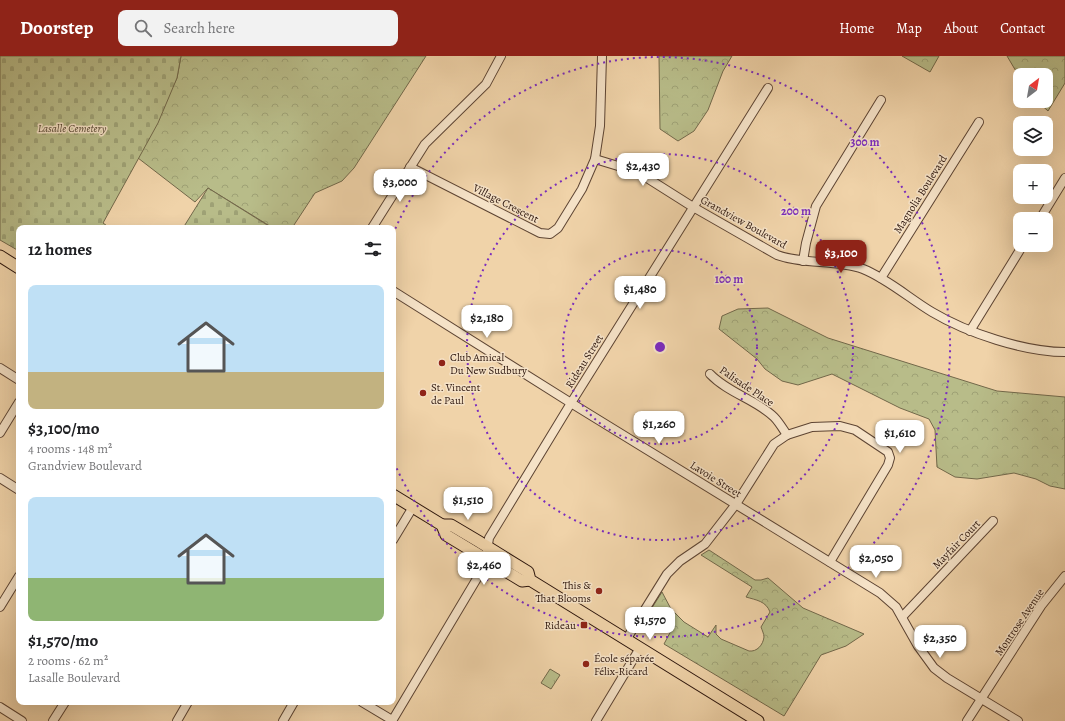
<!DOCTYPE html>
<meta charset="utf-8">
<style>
body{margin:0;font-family:Alegreya,serif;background:#f2f2f2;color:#202124;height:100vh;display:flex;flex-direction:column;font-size:15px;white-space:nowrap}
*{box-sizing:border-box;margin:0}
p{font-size:13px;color:#757577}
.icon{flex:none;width:22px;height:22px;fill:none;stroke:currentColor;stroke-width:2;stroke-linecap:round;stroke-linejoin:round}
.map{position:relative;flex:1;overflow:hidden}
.side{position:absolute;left:16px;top:169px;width:380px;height:480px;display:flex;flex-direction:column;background:#fff;border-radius:8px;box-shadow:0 4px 16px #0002}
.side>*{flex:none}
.needle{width:26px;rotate:31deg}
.buttons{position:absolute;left:1013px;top:12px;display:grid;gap:8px}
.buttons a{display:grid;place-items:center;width:40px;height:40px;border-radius:8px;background:#fff;box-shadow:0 4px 16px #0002;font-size:20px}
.price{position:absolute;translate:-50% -34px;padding:0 9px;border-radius:8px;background:#fff;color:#222;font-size:13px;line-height:26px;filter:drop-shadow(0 1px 2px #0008)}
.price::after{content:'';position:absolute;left:50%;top:24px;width:12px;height:9px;margin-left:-6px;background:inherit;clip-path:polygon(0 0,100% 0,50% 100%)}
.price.active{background:#8f2418;color:#fff}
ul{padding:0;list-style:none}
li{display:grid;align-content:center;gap:8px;height:212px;padding:0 12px}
li span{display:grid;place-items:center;height:124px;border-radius:8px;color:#555}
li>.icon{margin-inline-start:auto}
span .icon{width:72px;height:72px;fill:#fffc;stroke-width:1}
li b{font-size:17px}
h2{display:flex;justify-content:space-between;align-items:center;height:48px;padding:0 12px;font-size:17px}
header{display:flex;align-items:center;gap:24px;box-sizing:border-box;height:56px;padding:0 20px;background:#8f2418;color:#fff}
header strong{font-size:19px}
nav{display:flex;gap:22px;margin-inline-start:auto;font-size:14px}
.search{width:280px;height:36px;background:#f2f2f2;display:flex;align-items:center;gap:10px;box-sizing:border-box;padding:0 14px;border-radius:8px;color:#757577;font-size:15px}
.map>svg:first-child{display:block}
</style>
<header>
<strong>Doorstep</strong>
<div class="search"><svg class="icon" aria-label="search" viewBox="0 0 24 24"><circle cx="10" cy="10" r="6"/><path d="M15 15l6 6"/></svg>Search here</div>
<nav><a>Home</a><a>Map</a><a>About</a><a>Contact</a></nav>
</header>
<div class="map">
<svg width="1065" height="665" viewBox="0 0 1065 665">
<defs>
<pattern id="grass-tufts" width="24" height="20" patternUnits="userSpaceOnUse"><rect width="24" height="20" fill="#b8bc89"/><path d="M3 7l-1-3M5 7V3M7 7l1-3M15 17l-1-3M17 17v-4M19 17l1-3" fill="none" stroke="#9ea175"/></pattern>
<pattern id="forest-crowns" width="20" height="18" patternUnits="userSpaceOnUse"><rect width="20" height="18" fill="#b8bc89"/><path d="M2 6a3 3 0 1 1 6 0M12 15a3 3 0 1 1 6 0" fill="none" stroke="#9ea175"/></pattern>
<pattern id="cemetery-stones" width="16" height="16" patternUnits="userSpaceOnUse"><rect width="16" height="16" fill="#b8bc89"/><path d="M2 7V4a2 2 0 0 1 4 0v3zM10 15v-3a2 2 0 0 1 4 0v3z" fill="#9ea175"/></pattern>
</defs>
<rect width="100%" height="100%" fill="#f0d3a9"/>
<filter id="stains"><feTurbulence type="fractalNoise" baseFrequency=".005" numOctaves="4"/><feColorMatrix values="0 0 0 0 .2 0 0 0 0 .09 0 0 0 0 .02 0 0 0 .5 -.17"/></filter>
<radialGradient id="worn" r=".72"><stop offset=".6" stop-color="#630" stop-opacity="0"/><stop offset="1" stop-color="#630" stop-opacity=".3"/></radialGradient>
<polygon fill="url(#grass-tufts)" stroke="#72684a" points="550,613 560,619 551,633 541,627"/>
<g fill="url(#forest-crowns)" stroke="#72684a">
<polygon points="181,0 426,0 354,112 342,125 315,137 292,172 273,172 208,132 195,146 138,102 177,22"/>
<polygon points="659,0 732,0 723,15 708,54 694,75 678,85 660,73"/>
<polygon points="902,0 939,0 930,16"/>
<polygon points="1007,0 1065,0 1065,27 1048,55 1037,45 1046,45 1046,19 1020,19 1020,22"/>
<polygon points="768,252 828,282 997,335 1065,341 1065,433 1050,430 1036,423 1014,417 977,423 955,421 937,411 935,374 929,363 900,352 832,318 798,329 782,325 765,313 757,303 719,273 722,260 738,253"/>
<path d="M709 494 755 524H761L768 522 803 552 864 578 846 590 821 599 784 660 664 588 672 573 648 558 662 536 671 553 684 566 708 581 716 569V578L721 583 749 595C757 596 763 589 764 581 764 578 762 574 761 571L770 556C766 545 756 544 746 541L752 531 701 499Z"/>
</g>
<g fill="url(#cemetery-stones)" stroke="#72684a">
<polygon points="0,0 181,0 177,22 158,67 103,167 110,172 19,172 19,195 0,184"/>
<polygon points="208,132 272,172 183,172"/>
</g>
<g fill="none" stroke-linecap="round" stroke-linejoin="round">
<defs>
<g id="minor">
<path d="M595 103 618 110 644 120 693 151 777 199C805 209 835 203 863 213 888 223 910 243 932 256 967 277 1025 296 1065 296"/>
<polyline points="410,111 540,177 550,178 558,172 582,133 595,103 600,70 602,0"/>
<polyline points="1040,163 1065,122"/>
<polyline points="372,172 425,88 486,28 501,0"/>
<polyline points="803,205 806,187 816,150 881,44"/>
<polyline points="881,222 979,66"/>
<polyline points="393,235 571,347 880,537 896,551 918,590 934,612 947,622 1018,665"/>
<polyline points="970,275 1023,189"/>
<polyline points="0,312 19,324"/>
<path d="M710 318C728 337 757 344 774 361 779 366 783 373 787 379"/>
<polyline points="0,377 19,346"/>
<polyline points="0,422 19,434"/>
<polyline points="393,484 413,451"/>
<polyline points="0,551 19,520"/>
<polyline points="902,561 993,465"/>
<polyline points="626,584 667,518 680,505 705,488 736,448 774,388 787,379 812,371 840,370 855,374 888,396 890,402 888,409 830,506"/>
<polyline points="362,646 392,664"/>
<polyline points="0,651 22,665"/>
<polyline points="53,665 65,646"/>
<polyline points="177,665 188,646"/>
<polyline points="283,665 294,646"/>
<polyline points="392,665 485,509 489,482 571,347 768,32"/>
<polyline points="596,665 640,592"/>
<polyline points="967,665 1041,550 1065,520"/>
</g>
<g id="major">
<polyline points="0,200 19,212"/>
<polyline points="393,439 442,469 446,479 522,525 530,524"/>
<polyline points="442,469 451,469 478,485 528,516 530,524 758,665"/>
</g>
</defs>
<use href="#minor" stroke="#5d4433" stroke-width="10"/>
<use href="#major" stroke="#2c150c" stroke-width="13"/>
<use href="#minor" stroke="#f5e2c7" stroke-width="8"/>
<use href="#major" stroke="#f0d3a9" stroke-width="11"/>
</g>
<g fill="none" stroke="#7b2cbf" stroke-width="2" stroke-dasharray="2 4">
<circle cx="660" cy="291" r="97"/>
<circle cx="660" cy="291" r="193"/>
<path d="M393 178A290 290 0 1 1 393 404"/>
</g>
<g fill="#8f2418" stroke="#f5e2c7" stroke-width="1.5">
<circle cx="442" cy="307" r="4"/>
<circle cx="423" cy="337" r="4"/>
<circle cx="599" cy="535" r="4"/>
<rect x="580" y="565" width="8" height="8" rx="2"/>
<circle cx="586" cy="608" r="4"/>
</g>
<g text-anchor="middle" stroke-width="3" stroke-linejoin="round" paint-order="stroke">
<g font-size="11" font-style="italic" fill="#564732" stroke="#f5e2c7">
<text x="72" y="76">Lasalle Cemetery</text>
</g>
<g font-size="11" fill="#2c150c" stroke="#f5e2c7">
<text transform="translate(920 138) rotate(-58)" y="4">Magnolia Boulevard</text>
<text transform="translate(506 147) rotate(27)" y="4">Village Crescent</text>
<text transform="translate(744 166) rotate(29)" y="4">Grandview Boulevard</text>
<text transform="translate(584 305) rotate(-58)" y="4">Rideau Street</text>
<text transform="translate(747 330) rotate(34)" y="4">Palisade Place</text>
<text transform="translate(716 423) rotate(32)" y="4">Lavoie Street</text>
<text transform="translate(956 488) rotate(-46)" y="4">Mayfair Court</text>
<text transform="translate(1019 566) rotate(-56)" y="4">Montrose Avenue</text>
</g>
<g font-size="11" fill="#2c150c" stroke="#f5e2c7" text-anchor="start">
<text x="450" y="305">Club Amical<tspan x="450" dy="13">Du New Sudbury</tspan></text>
<text x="431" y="335">St. Vincent<tspan x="431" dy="13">de Paul</tspan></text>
<text x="591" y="533" text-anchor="end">This &amp;<tspan x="591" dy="13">That Blooms</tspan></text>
<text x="576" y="573" text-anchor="end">Rideau</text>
<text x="594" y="606">École séparée<tspan x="594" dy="13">Félix-Ricard</tspan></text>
</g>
</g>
<circle cx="660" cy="291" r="6" fill="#7b2cbf" stroke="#f5e2c7" stroke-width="2"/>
<g font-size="12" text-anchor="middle" font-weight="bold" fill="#7b2cbf" stroke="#f5e2c7" stroke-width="3" stroke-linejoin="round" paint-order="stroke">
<text x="865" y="90">300 m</text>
<text x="796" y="159">200 m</text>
<text x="729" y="227">100 m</text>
</g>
<rect width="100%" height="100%" filter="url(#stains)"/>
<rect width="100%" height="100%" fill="url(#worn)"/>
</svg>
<div class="buttons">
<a><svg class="needle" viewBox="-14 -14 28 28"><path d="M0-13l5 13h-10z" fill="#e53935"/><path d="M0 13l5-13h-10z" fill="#757577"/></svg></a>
<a><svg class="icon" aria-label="layers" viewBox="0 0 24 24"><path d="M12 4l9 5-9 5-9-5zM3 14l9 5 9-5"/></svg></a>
<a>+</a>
<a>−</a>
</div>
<b class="price" style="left:643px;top:131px">$2,430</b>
<b class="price" style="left:400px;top:147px">$3,000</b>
<b class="price active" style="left:841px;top:218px">$3,100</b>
<b class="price" style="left:640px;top:254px">$1,480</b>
<b class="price" style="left:487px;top:283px">$2,180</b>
<b class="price" style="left:659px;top:389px">$1,260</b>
<b class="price" style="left:900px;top:398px">$1,610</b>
<b class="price" style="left:468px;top:465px">$1,510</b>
<b class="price" style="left:876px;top:523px">$2,050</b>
<b class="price" style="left:484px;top:530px">$2,460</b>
<b class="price" style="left:650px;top:585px">$1,570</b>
<b class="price" style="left:940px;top:603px">$2,350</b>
<section class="side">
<h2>12 homes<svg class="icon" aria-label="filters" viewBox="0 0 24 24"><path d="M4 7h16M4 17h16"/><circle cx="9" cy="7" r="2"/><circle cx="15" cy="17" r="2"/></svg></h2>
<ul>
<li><span style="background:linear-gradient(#bfe0f5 70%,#c2b280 0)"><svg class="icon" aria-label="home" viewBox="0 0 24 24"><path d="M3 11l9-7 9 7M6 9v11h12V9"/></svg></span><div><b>$3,100/mo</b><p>4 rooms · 148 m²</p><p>Grandview Boulevard</p></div></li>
<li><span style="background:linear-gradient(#bfe0f5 65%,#8fb573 0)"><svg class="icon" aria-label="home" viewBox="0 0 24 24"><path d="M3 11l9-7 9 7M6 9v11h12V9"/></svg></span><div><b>$1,570/mo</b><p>2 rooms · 62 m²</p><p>Lasalle Boulevard</p></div></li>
</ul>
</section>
</div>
